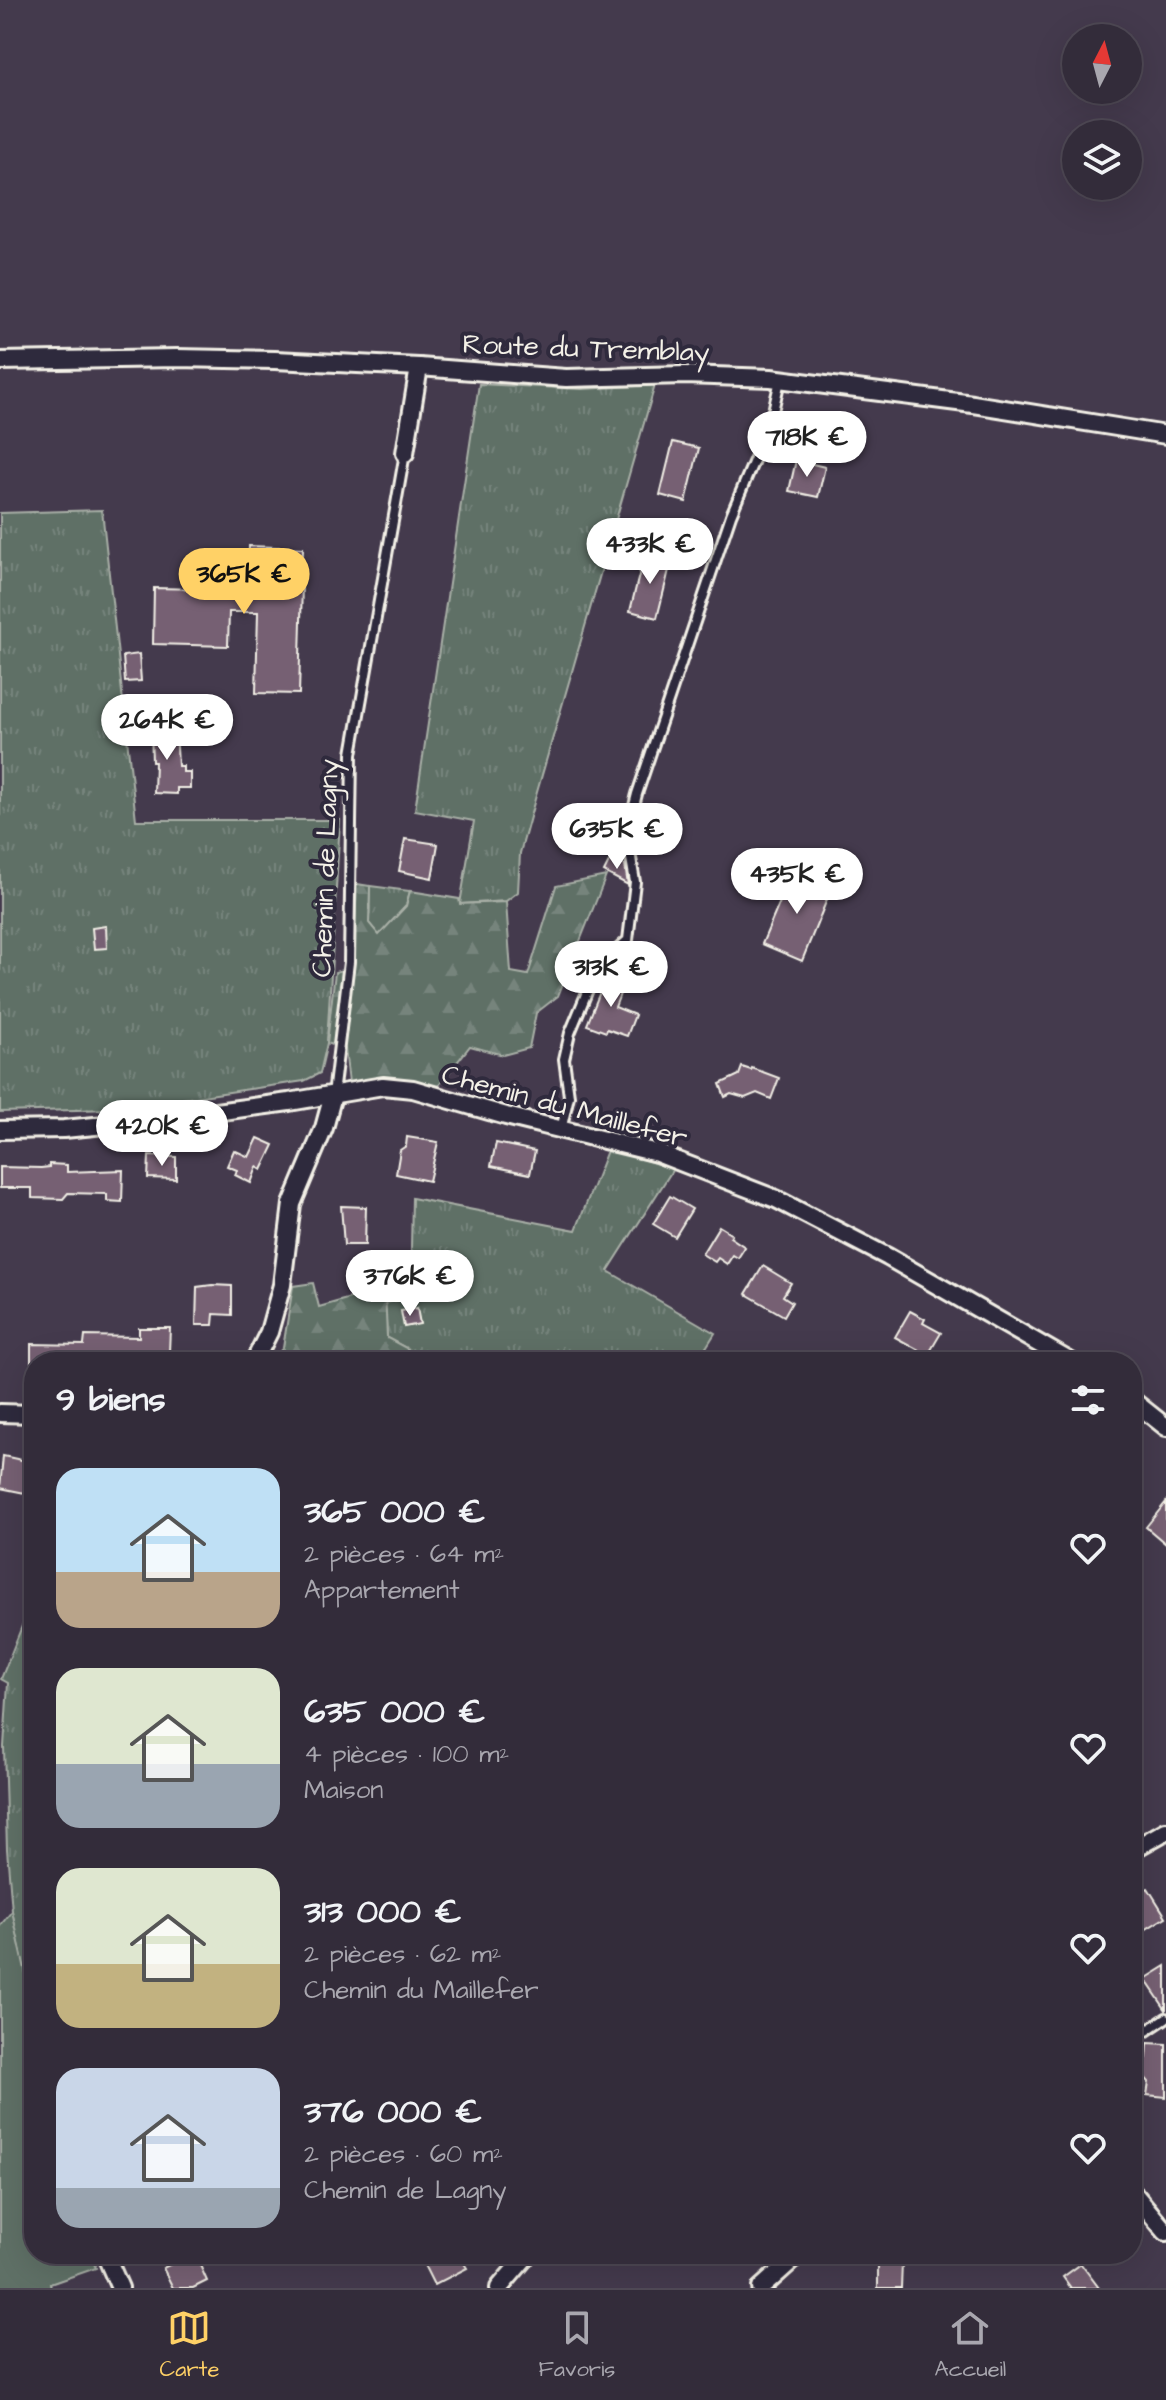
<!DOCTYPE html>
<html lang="fr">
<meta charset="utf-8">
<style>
body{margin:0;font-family:"Architects Daughter",sans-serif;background:#3e3845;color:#f1f3f6;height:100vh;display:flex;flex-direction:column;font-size:30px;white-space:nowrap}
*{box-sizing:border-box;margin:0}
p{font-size:26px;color:#a9a7af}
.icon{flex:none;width:44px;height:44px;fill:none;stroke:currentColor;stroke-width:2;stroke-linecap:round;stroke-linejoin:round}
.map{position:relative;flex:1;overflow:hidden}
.side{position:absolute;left:24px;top:1352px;width:1118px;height:912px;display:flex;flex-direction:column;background:#332c3a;border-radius:32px;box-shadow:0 8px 32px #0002,0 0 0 2px #4e4854}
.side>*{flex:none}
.needle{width:52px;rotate:6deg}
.buttons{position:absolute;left:1062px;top:24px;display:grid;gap:16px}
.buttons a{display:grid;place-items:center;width:80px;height:80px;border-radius:50%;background:#332c3a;box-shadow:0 8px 32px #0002,0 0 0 2px #4e4854;font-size:40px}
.price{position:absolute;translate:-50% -68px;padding:0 18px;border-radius:28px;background:#fff;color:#222;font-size:26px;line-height:52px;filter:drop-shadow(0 2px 4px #0008)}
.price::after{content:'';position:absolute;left:50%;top:48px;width:24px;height:18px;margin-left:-12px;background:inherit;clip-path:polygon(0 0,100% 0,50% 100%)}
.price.current{background:#ffd166;color:#111}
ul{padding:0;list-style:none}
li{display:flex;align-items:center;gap:24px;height:200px;padding:0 32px}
li span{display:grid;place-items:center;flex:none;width:224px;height:160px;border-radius:24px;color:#555}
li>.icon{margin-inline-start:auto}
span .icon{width:96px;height:96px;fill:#fffc;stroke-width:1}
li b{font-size:34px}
h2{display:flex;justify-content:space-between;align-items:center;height:96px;padding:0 32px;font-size:34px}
.tabs{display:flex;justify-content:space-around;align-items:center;height:112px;border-top:2px solid #4e4854;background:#332c3a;font-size:22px;color:#a9a7af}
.tabs a{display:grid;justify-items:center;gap:4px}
.tabs .current{color:#ffd166}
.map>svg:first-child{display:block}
</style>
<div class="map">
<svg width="1166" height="2288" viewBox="0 0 1166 2288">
<defs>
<pattern id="grass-tufts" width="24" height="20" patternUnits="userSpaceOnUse" patternTransform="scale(2)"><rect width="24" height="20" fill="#5e6f66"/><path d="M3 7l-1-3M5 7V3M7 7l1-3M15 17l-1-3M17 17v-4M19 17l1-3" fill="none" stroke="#76847c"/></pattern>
<pattern id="forest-firs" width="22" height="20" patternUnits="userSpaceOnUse" patternTransform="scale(2)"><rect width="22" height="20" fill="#5e6f66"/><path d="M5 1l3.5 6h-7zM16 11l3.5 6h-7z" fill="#76847c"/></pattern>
</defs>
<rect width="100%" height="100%" fill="#443a4d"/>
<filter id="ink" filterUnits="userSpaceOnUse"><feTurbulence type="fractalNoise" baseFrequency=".0125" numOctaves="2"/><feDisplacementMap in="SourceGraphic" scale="16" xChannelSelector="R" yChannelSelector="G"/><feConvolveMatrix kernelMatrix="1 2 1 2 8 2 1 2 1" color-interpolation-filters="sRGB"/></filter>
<g filter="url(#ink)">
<g fill="url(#grass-tufts)" stroke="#a9b0a7" stroke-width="2">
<polygon points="479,384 582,389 655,385 535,799 520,853 518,892 506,901 460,904 474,821 415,810"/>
<polygon points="102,510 136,820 340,820 327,1043 320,1073 304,1081 114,1109 0,1112 0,513"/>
<polygon points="370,886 410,891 406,906 379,936 369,923"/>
<polygon points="608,1148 673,1169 608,1271 715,1333 697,1362 399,1362 408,1349 387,1338 385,1303 429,1292 411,1249 412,1198 576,1230"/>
<polygon points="30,1606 34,1606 34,1965 24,1967 12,1911 7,1849 4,1747 8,1683 1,1679"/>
</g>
<g fill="url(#forest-firs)" stroke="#a9b0a7" stroke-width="2">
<polygon points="606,876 558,996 536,1013 529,1048 503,1055 470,1046 436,1089 390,1079 349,1083 345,1049 327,1043 335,972 353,967 357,884 370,886 369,923 379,935 406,906 410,891 459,899 460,904 506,902 511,972 528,975 556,886"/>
<polygon points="313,1283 319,1307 385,1288 387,1338 408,1349 399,1362 269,1362 283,1348 293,1286"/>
</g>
<polygon fill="#5e6f66" stroke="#a9b0a7" stroke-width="2" points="12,1911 34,2010 34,2254 90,2254 96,2268 50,2284 51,2288 0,2288 0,1926"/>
<g fill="#766073" stroke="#f4f1e8" stroke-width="2">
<polygon points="673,442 699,448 686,502 660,495"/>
<polygon points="796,460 825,467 818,497 789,491"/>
<polygon points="249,546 303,548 299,694 256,693 258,612 229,612 228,646 153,644 154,588 248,590"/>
<polygon points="644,555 671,562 657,618 630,611"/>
<polygon points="139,654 141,681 125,682 123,656"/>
<polygon points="151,727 176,728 178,766 183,766 183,772 190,772 190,788 177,788 177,794 154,793 155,762 152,762"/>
<polygon points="405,839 438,844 432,878 399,871"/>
<polygon points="610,860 625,865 628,885 604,872"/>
<polygon points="793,871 832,887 802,961 762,944"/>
<polygon points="106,926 107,948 94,949 92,928"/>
<polygon points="607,974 625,981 615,1007 635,1015 627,1036 607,1029 606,1032 587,1025"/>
<polygon points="742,1067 751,1070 752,1068 779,1078 771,1099 757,1093 745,1098 731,1094 725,1097 720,1084 739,1075"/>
<polygon points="407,1137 438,1142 429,1181 396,1174 400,1150 406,1146"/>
<polygon points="258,1138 274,1145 262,1170 257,1167 251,1183 235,1175 237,1170 227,1166 234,1150 249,1157"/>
<polygon points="496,1143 535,1151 530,1174 491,1166"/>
<polygon points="149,1156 176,1157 176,1179 148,1178"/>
<polygon points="49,1164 67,1165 67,1172 123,1170 122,1202 107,1201 107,1194 68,1193 63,1199 32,1198 32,1188 0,1188 0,1167 41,1168 49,1167"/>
<polygon points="670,1196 692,1209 675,1237 653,1224"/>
<polygon points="341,1206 366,1207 365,1245 344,1245"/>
<polygon points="719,1226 732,1234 730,1237 745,1247 738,1258 733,1255 727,1264 718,1258 715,1262 702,1254"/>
<polygon points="763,1266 791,1283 783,1296 792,1302 784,1316 746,1294"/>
<polygon points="212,1285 232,1286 232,1315 214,1314 213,1325 196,1325 197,1287"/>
<polygon points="417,1308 420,1324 404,1327 401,1311"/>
<polygon points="910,1311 925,1319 923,1323 941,1333 928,1355 895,1337"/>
<polygon points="139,1328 170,1328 169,1352 116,1351 116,1362 31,1362 31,1344 84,1345 85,1336 139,1337"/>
<polygon points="3,1456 31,1462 25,1493 0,1488"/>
<polygon points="1166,1502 1166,1544 1146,1527"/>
<polygon points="1148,1888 1166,1917 1138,1934 1132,1923 1132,1897"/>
<polygon points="1166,1966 1166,2010 1145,1979"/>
<polygon points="1148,2043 1166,2044 1166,2097 1147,2095 1149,2082 1141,2073 1133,2073 1135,2057 1147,2058"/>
<polygon points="180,2254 195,2254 207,2281 193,2288 173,2288 163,2268 182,2259"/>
<polygon points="430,2254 436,2254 440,2260 451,2254 458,2254 467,2268 434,2285 423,2263 424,2257"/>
<polygon points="878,2262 902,2263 901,2288 878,2288"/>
<polygon points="1081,2264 1099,2288 1071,2288 1063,2277"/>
</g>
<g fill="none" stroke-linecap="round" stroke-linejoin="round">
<defs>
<g id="lane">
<polyline points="333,1095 349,962 352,754 405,453"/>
<polyline points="561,1130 569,1096 564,1059 570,1033 597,968 628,940 635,882 627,834 637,794 731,515 771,420 780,380"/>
<polyline points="1132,2041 1166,2018"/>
</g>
<g id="street">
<polyline points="0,361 177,358 275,360 419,367 566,378 685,375 771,378 973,404 1166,435"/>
<polyline points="405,453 419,367"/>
<polyline points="0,1130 64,1129 156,1120 289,1102 383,1086 413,1089 506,1116 657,1153 776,1199 888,1257 1071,1362"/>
<polyline points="254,1362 269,1332 282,1285 292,1204 324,1128 333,1095"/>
<polyline points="1132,1400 1166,1427"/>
<polyline points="0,1413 34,1414"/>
<polyline points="1132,1850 1166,1831"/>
<polyline points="1132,2191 1166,2232"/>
<polyline points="105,2254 120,2288"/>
<polyline points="499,2288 528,2254"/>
<polyline points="761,2288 799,2254"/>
</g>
</defs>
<use href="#lane" stroke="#f4f1e8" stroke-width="14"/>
<use href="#street" stroke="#f4f1e8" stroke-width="22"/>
<use href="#lane" stroke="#2f2a3d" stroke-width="8"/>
<use href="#street" stroke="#2f2a3d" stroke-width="16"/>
</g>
</g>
<g text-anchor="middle" stroke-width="8" stroke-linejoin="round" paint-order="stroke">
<g font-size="28" fill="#f4f1e8" stroke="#2f2a3d">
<text transform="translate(586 347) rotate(2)" y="10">Route du Tremblay</text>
<text transform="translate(324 868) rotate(-88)" y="10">Chemin de Lagny</text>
<text transform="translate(565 1105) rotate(15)" y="10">Chemin du Maillefer</text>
</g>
</g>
</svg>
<div class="buttons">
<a><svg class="needle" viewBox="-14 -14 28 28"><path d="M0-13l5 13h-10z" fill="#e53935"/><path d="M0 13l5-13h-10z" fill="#a9a7af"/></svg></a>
<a><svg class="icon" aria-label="layers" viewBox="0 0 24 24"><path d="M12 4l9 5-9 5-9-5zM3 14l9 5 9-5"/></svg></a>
</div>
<b class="price" style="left:807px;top:479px">718K €</b>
<b class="price" style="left:650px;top:586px">433K €</b>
<b class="price current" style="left:244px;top:616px">365K €</b>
<b class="price" style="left:167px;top:762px">264K €</b>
<b class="price" style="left:617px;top:871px">635K €</b>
<b class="price" style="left:797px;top:916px">435K €</b>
<b class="price" style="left:611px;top:1009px">313K €</b>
<b class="price" style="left:162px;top:1168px">420K €</b>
<b class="price" style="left:410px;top:1318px">376K €</b>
<section class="side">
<h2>9 biens<svg class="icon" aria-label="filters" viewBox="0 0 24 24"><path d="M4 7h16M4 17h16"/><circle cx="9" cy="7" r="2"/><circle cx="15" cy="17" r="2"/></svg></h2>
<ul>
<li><span style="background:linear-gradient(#bfe0f5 65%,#b9a48a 0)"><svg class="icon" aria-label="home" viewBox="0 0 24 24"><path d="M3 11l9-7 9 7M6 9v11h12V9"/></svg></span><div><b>365 000 €</b><p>2 pièces · 64 m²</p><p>Appartement</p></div><svg class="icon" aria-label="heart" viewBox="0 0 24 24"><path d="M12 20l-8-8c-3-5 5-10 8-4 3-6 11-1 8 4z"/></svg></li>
<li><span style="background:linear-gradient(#dfe7d0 60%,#9aa5b1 0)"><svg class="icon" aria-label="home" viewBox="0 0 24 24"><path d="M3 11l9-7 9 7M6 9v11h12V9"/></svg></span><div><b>635 000 €</b><p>4 pièces · 100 m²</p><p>Maison</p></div><svg class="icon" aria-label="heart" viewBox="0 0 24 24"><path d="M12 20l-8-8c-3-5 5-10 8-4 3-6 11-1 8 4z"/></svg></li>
<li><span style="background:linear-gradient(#dfe7d0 60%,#c2b280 0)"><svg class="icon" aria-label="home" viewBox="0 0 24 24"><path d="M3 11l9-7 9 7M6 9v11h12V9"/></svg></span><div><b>313 000 €</b><p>2 pièces · 62 m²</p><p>Chemin du Maillefer</p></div><svg class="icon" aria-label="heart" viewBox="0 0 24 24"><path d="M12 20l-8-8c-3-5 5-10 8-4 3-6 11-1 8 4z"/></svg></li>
<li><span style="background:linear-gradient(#c9d6e8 75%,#9aa5b1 0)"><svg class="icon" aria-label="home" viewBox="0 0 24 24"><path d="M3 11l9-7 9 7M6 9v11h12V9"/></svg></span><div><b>376 000 €</b><p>2 pièces · 60 m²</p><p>Chemin de Lagny</p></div><svg class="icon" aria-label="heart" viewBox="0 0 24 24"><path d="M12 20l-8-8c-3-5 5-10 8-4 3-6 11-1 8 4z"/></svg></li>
</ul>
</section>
</div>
<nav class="tabs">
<a class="current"><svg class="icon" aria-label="map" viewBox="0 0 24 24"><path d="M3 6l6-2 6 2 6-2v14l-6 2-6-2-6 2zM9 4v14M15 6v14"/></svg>Carte</a>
<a><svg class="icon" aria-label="saved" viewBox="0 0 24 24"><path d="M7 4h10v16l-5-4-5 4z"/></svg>Favoris</a>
<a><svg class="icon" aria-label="home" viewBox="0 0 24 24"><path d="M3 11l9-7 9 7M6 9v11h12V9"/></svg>Accueil</a>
</nav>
